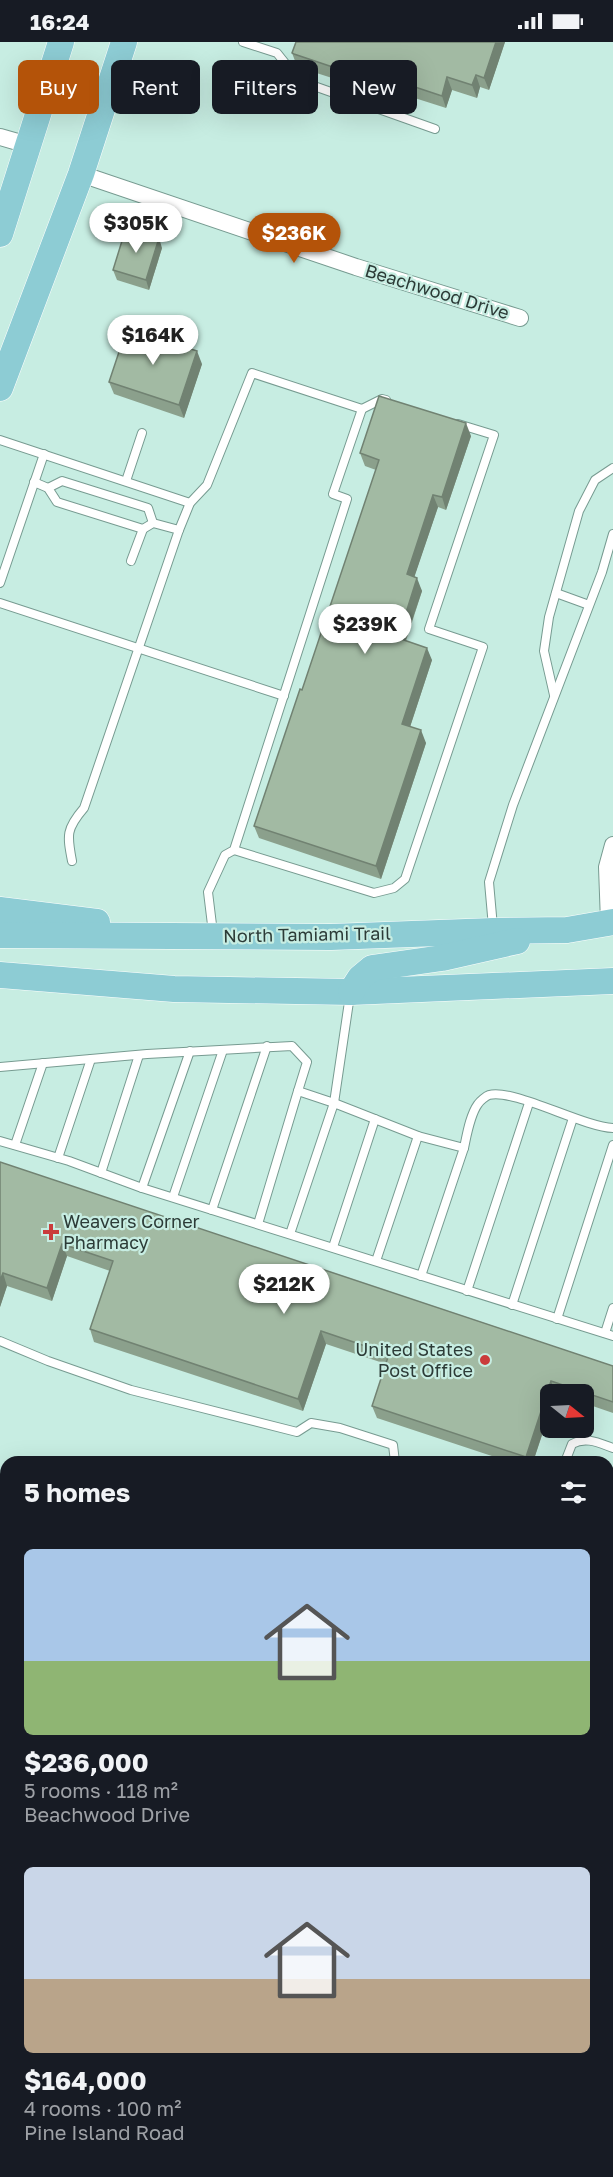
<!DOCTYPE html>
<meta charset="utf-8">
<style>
body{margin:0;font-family:"Golos Text",sans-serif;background:#20242c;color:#f1f3f6;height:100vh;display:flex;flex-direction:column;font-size:22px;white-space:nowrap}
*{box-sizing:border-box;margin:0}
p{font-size:20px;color:#9ea1a6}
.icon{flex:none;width:33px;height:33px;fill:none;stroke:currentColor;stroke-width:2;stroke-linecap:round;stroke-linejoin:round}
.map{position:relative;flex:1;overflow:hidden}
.sheet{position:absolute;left:0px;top:1414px;width:614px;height:722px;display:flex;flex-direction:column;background:#171b24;border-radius:18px 18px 0 0;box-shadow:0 6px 24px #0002}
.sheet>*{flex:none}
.guide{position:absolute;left:18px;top:18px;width:578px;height:54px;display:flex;gap:12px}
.needle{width:39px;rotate:108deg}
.tools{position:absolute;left:540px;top:1342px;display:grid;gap:12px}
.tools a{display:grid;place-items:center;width:54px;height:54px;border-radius:9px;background:#171b24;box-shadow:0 6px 24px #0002;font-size:30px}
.price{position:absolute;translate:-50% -51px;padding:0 14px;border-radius:21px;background:#fff;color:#222;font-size:20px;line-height:39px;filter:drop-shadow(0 2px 3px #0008)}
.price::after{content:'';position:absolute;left:50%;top:36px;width:18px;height:14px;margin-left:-9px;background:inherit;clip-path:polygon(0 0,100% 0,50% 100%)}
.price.active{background:#b45309;color:#fff}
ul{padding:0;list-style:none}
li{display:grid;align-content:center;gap:12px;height:318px;padding:0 24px}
li span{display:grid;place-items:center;height:186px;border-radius:9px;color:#555}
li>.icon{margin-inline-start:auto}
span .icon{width:108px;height:108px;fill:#fffc;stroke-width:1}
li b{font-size:26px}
h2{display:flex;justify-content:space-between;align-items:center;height:72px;padding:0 24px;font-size:26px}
.chip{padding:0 21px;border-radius:9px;background:#171b24;box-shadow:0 6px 24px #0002;font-size:21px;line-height:54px}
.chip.active{background:#b45309;color:#fff}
.status{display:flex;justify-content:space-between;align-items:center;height:42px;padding:0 30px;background:#171b24;direction:ltr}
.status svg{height:16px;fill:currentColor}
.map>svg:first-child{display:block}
</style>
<div class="status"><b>16:24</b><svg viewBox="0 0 49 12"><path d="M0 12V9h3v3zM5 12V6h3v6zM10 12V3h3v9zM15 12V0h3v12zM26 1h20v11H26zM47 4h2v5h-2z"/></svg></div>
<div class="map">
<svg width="613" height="2135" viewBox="0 0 613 2135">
<defs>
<pattern id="park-crowns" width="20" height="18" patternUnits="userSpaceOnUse" patternTransform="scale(1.5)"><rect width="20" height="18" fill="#b9c287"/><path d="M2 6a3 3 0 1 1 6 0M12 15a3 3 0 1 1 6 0" fill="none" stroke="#979f6f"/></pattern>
</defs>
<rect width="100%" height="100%" fill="#c7ede2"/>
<polygon fill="url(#park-crowns)" points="0,1763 6,1765 6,1941 2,1952 0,1952"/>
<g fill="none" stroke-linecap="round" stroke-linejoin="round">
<defs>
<g id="service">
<polyline points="243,0 277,11 289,26 314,44 435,87"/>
<polyline points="0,398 190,461"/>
<polyline points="126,439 142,391"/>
<polyline points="34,440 48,446 57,460 143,487 153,481 179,488"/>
<polyline points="48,446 62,439 148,466 153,481"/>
<polyline points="131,519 143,487"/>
<polyline points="0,541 44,412"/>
<polyline points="556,551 589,563"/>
<polyline points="0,561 284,654"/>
<polyline points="554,653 544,609 549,575 579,469 595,438 613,426"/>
<polyline points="234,808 374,851 394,846 405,837 483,605 429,587 494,393 458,382"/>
<path d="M72 819C67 793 66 787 84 766L179 488 190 461 207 443 252 331 362 367 382 357 386 358"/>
<polyline points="493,885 489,840 513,763 602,530 613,492"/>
<polyline points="213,891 208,850 225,813 234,808 347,457 333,452 362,367"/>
<polyline points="0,1025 147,1012 292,1004 307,1020 298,1049 334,1061 350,953"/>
<polyline points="0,1099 69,1119 142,1146 613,1294"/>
<polyline points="15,1103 43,1021"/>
<polyline points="58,1116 91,1017"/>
<polyline points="101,1131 139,1013"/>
<polyline points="142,1146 190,1009"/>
<polyline points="173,1155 223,1008"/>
<polyline points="212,1168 267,1004"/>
<polyline points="258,1182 298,1049"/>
<path d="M290 1192 334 1061 418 1094 464 1106C467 1092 470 1073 478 1062 480 1059 486 1054 489 1053 513 1046 583 1085 613 1086"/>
<polyline points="333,1205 375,1077"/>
<polyline points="376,1219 418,1094"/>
<polyline points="421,1234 464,1106"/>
<polyline points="467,1249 529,1061"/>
<polyline points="512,1263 573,1076"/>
<polyline points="557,1277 613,1103"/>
<polyline points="605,1291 613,1266"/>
<polyline points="0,1299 48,1319 131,1348 297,1390 311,1381 340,1386 393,1403 395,1420"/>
<path d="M565 1420 572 1402C586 1394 599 1401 613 1406"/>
<polyline points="608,1458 613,1460"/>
</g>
<g id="minor">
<polyline points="0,95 28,103"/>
<polyline points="81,132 356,225 520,276"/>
<polyline points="609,880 607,825 613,803"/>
<polyline points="4,1472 6,1473"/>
<polyline points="608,1665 613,1667"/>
<polyline points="0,1755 6,1757"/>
<polyline points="608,1869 613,1852"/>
<polyline points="0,1979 6,1961"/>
<polyline points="519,2135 521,2130"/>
</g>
<g id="primary">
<polyline points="0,192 61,0"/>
<polyline points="0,346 81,132 124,0"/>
<polyline points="0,868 97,880"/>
<polyline points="0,893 331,895 493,889 567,888 613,880"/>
<polyline points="0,933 174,947 351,950 613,939"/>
<polyline points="351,950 360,936 372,926 442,916 517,899"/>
</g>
</defs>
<use href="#service" stroke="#779b91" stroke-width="10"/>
<use href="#minor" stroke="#779b91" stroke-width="18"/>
<use href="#primary" stroke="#fff" stroke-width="27"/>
<use href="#service" stroke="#fff" stroke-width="8"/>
<use href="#minor" stroke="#fff" stroke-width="16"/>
<use href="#primary" stroke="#8dccd4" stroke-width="26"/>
</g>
<g fill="#8ba08c">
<polygon points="296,0 505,0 489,48 480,45 477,56 452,48 446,66 399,51 397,57 298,25 297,24 292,11"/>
<polygon points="162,206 149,248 117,238 113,228"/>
<polygon points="202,322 184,376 114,352 109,340"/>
<polygon points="471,394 446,468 438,465 414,535 422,549 406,599 432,618 410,685 426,701 381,837 259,796 254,784 302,648 376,428 365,424 360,411"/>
<polygon points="0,1120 613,1324 613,1371 584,1361 584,1353 560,1353 556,1352 533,1420 510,1420 377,1376 372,1364 386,1322 326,1302 303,1369 94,1300 90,1287 110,1229 67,1214 52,1259 7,1244 0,1265"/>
<polygon points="608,2023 613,2025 613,2065 608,2063"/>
<polygon points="328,2130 340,2130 339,2133"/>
<polygon points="458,2130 474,2130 473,2134"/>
</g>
<g fill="#718272">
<polygon points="496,0 505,0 489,48 484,36"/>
<polygon points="476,33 480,45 477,56 472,43"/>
<polygon points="447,35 452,48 446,66 442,54"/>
<polygon points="394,38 399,51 397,57 392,45"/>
<polygon points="159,196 162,206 149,248 146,238"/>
<polygon points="197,309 202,322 184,376 179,363"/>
<polygon points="466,381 471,394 446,468 442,455"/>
<polygon points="433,453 438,465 411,545 407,532"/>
<polygon points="417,536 422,549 402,608 398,596"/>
<polygon points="427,606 432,618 407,694 402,682"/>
<polygon points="421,688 426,701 381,837 376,824"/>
<polygon points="62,1202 67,1214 52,1259 47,1246"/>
<polygon points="3,1231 7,1244 0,1265 0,1239"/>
<polygon points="321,1289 326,1302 303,1369 298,1357"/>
<polygon points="551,1339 556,1352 555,1353 550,1353 550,1368 533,1420 528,1420 526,1415"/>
</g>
<g fill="#a2baa3" stroke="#718272" stroke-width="1.5">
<polygon points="296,0 496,0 484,36 476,33 472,43 447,35 442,54 394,38 392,45 294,12 292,11"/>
<polygon points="126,186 159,196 146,238 113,228"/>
<polygon points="127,286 197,309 179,363 109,340"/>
<polygon points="379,354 466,381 442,455 433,453 407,532 417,536 398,596 427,606 402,682 421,688 376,824 254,784 300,647 302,648 379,418 360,411"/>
<polygon points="0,1120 613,1324 613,1360 551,1339 526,1415 372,1364 389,1312 321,1289 298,1357 90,1287 113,1219 62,1202 47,1246 3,1231 0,1239"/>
<polygon points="608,2023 613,2025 613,2059 608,2057"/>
<polygon points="579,2130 600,2130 613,2134 613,2135 577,2135"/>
</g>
<g fill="#ca3b3b" stroke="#c7ede2" stroke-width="2">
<path d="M48 1181h6v6h6v6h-6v6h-6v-6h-6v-6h6z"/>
<circle cx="485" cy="1318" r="6"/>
</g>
<g text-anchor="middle" stroke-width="4.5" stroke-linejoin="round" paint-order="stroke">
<g font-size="18" fill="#2c3b37" stroke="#c7ede2">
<text transform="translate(437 250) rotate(17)" y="6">Beachwood Drive</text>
<text transform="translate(307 893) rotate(-1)" y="6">North Tamiami Trail</text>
</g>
<g font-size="18" fill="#2c3b37" stroke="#c7ede2" text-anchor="start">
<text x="63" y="1186">Weavers Corner<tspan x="63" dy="21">Pharmacy</tspan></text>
<text x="473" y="1314" text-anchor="end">United States<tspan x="473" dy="21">Post Office</tspan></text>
</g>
</g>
</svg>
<div class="tools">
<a><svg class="needle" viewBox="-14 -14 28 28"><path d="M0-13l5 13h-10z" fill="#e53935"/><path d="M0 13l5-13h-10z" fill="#9ea1a6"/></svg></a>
</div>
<b class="price" style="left:136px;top:212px">$305K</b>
<b class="price active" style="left:294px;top:222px">$236K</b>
<b class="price" style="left:153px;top:324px">$164K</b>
<b class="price" style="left:365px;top:613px">$239K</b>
<b class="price" style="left:284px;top:1273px">$212K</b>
<div class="guide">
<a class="chip active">Buy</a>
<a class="chip">Rent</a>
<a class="chip">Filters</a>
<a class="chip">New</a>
</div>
<section class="sheet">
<h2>5 homes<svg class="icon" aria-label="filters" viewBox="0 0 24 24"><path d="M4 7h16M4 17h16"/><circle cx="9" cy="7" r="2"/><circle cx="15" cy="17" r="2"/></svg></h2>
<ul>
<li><span style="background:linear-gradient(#a9c7e8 60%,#8fb573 0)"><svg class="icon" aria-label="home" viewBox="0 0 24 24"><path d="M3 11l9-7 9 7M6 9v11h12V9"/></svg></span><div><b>$236,000</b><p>5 rooms · 118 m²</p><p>Beachwood Drive</p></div></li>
<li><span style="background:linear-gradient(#c9d6e8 60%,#b9a48a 0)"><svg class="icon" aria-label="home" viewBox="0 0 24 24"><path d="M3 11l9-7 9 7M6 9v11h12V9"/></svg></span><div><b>$164,000</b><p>4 rooms · 100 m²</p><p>Pine Island Road</p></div></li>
</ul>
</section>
</div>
